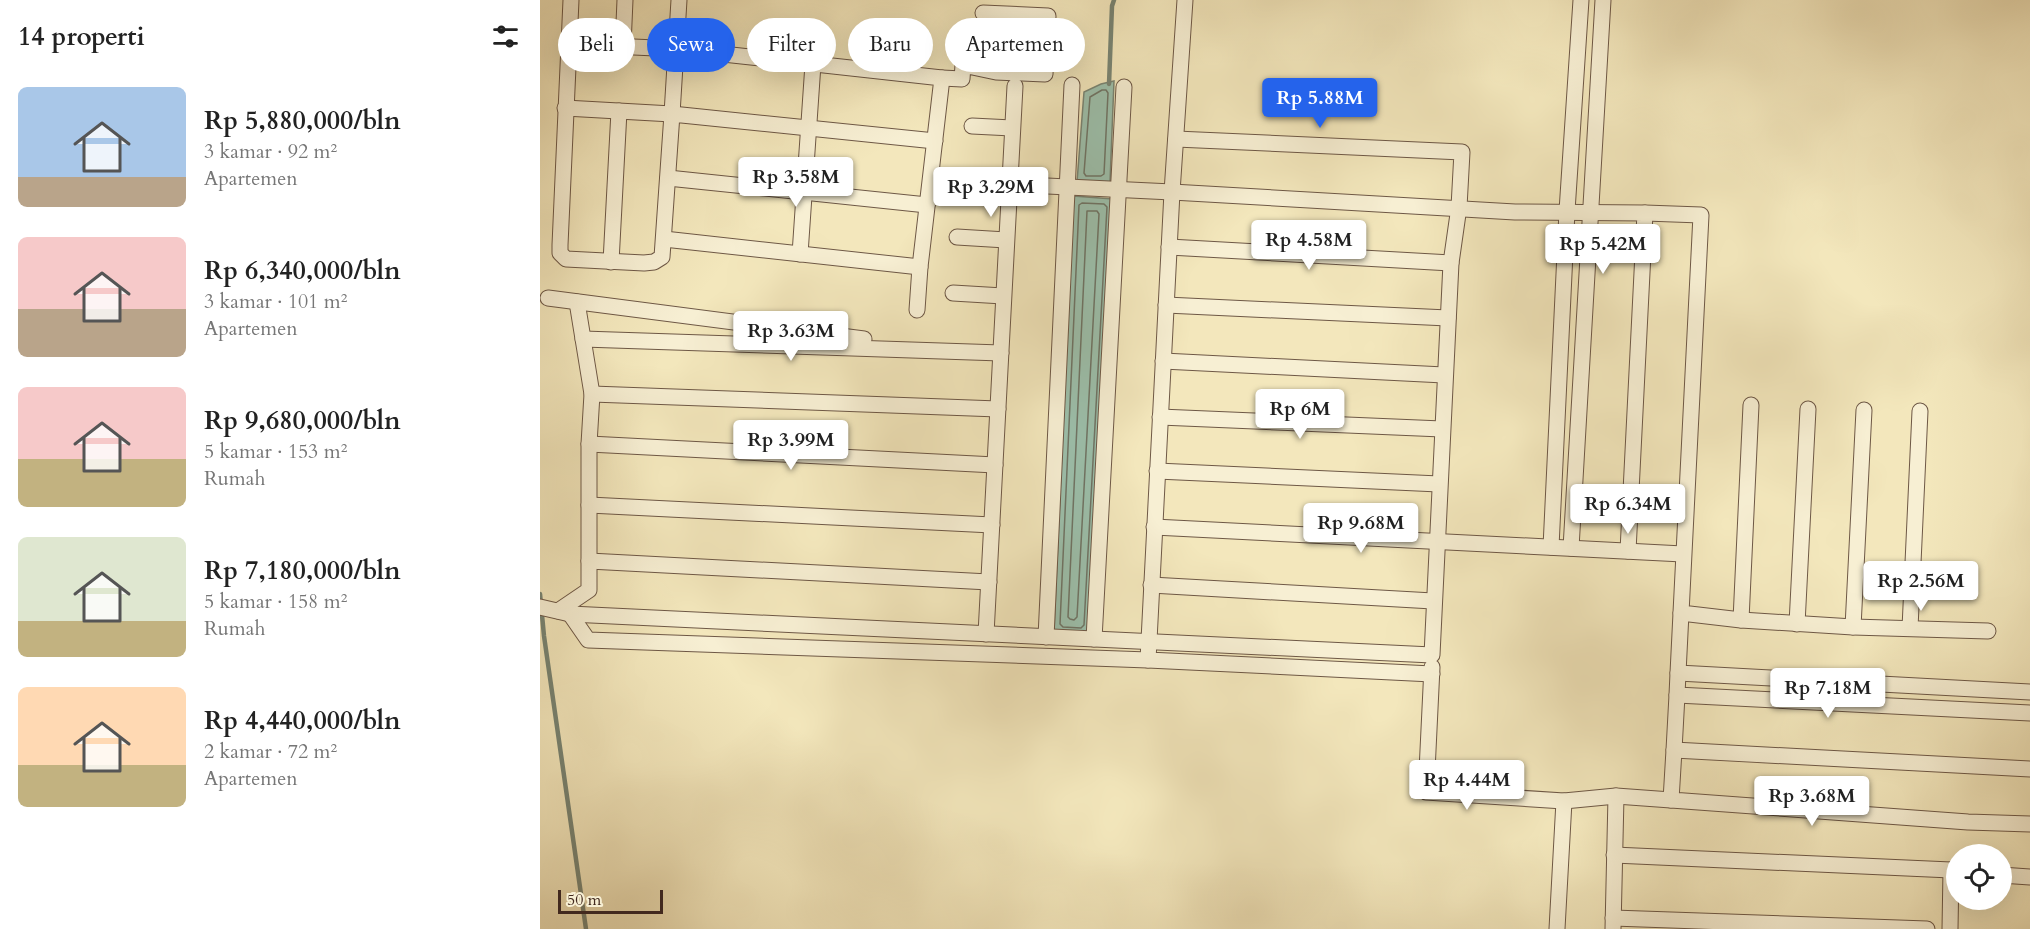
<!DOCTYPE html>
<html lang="id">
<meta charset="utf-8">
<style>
body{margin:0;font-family:Cardo,serif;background:#f2f2f2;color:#222;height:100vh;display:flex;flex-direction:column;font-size:22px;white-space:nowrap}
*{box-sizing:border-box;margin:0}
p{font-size:20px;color:#767676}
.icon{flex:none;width:33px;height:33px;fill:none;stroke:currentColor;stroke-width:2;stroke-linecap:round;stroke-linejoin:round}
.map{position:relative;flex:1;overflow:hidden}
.side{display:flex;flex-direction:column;background:#fff;width:540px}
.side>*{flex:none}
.top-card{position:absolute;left:18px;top:18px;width:570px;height:54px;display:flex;gap:12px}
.buttons{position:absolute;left:1406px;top:844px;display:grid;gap:12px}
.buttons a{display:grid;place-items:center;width:66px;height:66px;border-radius:50%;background:#fff;box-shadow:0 6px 24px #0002;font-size:30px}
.scale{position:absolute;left:18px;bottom:15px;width:105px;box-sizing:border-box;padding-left:6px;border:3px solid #42291e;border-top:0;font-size:16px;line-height:21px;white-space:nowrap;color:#42291e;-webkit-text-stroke:4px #f7efd3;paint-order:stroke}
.price{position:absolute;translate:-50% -51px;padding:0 14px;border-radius:6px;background:#fff;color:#222;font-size:20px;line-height:39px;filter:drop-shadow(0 2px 3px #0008)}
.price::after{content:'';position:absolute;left:50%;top:36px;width:18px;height:14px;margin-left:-9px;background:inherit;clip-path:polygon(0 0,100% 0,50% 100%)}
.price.current{background:#2563eb;color:#fff}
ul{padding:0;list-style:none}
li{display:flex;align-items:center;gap:18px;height:150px;padding:0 18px}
li span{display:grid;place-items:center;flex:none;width:168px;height:120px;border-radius:9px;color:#555}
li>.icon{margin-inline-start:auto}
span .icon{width:72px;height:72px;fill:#fffc;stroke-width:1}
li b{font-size:26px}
h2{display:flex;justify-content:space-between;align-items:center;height:72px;padding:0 18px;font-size:26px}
.tag{padding:0 21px;border-radius:27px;background:#fff;box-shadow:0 6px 24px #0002;font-size:21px;line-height:54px}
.tag.current{background:#2563eb;color:#fff}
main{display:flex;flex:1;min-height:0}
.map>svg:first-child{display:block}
</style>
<main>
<section class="side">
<h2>14 properti<svg class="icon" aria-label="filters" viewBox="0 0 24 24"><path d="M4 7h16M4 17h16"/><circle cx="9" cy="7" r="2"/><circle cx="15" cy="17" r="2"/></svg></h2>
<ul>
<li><span style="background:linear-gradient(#a9c7e8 75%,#b9a48a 0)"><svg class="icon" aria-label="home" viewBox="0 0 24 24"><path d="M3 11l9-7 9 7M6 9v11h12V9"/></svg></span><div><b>Rp 5,880,000/bln</b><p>3 kamar · 92 m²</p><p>Apartemen</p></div></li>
<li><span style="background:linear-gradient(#f6c9c9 60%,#b9a48a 0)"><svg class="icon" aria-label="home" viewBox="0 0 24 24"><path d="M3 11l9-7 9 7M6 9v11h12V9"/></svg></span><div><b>Rp 6,340,000/bln</b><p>3 kamar · 101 m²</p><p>Apartemen</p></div></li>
<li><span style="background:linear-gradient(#f6c9c9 60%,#c2b280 0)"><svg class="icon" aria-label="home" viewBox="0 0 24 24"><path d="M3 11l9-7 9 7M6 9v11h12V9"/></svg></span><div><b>Rp 9,680,000/bln</b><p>5 kamar · 153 m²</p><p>Rumah</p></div></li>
<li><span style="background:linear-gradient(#dfe7d0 70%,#c2b280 0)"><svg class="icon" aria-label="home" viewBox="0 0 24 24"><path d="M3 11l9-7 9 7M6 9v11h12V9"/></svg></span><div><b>Rp 7,180,000/bln</b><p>5 kamar · 158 m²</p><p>Rumah</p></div></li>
<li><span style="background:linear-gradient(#ffd9b3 65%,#c2b280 0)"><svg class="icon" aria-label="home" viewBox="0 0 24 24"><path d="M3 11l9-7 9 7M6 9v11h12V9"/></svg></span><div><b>Rp 4,440,000/bln</b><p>2 kamar · 72 m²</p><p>Apartemen</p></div></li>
</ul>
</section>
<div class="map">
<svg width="1490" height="929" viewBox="0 0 1490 929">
<rect width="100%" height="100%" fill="#f3e7bc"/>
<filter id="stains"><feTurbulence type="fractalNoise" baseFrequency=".00333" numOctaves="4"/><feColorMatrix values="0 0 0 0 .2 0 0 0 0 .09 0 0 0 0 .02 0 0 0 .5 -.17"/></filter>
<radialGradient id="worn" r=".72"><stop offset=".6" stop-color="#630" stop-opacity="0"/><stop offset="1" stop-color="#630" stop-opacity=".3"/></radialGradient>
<g fill="#9cc0ac" stroke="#788473" stroke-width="1.5">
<polygon points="574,81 570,182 537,182 544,92 561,84"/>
<polygon points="533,196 573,199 549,634 514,632"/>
</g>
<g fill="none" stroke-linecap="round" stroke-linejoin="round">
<g stroke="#6f7465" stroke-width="1.5">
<polygon points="562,90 566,90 568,93 564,174 561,176 546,176 544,173 550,97"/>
<polygon points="542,203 564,204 567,207 544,625 541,628 523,627 520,624 539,205"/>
<polygon points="547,211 557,211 559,214 537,617 534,620 530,619 528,617"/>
</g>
<g stroke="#788473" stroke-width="4.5">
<polyline points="569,84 572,6 574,0"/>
<polyline points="0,594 4,636 46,929"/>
</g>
<defs>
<g id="minor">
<polyline points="31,0 20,245 20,253 26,259 104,263 114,262 122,257 132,114 395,141"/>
<polyline points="645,0 632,192 608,660 892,674"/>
<polyline points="29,44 137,49 402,78 380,267"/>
<polyline points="83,46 85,0"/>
<polyline points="402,78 422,79 423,65 456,72 505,74 508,16 443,13"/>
<polyline points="25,108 132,114 139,0"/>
<polyline points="432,126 472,128"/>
<polyline points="128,178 387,205"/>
<polyline points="426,182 632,192 975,212 1105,213 1088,551"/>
<polyline points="1105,213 1161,215 1141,613 1201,620 1313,627 1324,410"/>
<polyline points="417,237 466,240"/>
<polyline points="124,239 380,267 377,310"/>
<polyline points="629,247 911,263"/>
<polyline points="260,254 273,64"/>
<polyline points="71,262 79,111"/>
<polyline points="413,293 463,296"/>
<polyline points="8,298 324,339"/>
<polyline points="626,305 908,318"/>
<polyline points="43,339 461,353"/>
<polyline points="623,361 904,375"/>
<polyline points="52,394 458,409"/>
<polyline points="620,417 902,429"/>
<polyline points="49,444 455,465"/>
<polyline points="617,471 899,484"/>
<polyline points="49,505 452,525"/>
<polyline points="614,527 1143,554"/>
<polyline points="1011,547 1027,211 1041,0"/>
<polyline points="1031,548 1063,0"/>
<polyline points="49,561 449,582"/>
<polyline points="611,585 893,601"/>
<polyline points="0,607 30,614 892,655 911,263 919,207 922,152 636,139"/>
<polyline points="18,611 49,590 49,444 52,394 37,302"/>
<polyline points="1141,613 1138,673 1490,692"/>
<polyline points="30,614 48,640 608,660"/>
<polyline points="1201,620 1211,405"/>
<polyline points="1257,624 1268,409"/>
<polyline points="1313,627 1448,631"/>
<polyline points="1370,628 1380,411"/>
<polyline points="446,634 475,86"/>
<polyline points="506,637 532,85"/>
<polyline points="554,639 584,87"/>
<polyline points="892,667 886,792 1024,801 1076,796 1131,800"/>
<polyline points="1138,673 1137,695 1490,713"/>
<polyline points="1137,695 1134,750 1490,769"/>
<polyline points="1134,750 1131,800 1428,822 1490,824"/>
<polyline points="1074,855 1411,870"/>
<polyline points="1461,875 1490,877"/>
<polyline points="1073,918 1387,929"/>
<polyline points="1017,929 1024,801"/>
<polyline points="1073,929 1076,796"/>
<polyline points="1410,929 1411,870 1416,871"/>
</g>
</defs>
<use href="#minor" stroke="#6e5846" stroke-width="17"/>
<use href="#minor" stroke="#f7efd3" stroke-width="15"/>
</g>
<rect width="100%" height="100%" filter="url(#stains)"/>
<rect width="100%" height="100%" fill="url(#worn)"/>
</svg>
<div class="buttons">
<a><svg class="icon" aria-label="locate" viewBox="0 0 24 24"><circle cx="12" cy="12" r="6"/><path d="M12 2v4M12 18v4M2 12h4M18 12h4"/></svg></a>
</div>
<div class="scale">50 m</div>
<b class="price current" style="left:780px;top:129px">Rp 5.88M</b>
<b class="price" style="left:256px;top:208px">Rp 3.58M</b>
<b class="price" style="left:451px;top:218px">Rp 3.29M</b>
<b class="price" style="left:769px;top:271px">Rp 4.58M</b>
<b class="price" style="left:1063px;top:275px">Rp 5.42M</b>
<b class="price" style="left:251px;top:362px">Rp 3.63M</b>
<b class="price" style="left:760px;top:440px">Rp 6M</b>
<b class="price" style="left:251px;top:471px">Rp 3.99M</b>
<b class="price" style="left:1088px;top:535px">Rp 6.34M</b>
<b class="price" style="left:821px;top:554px">Rp 9.68M</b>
<b class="price" style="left:1381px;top:612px">Rp 2.56M</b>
<b class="price" style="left:1288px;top:719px">Rp 7.18M</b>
<b class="price" style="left:927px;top:811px">Rp 4.44M</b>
<b class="price" style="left:1272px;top:827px">Rp 3.68M</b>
<div class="top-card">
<a class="tag">Beli</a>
<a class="tag current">Sewa</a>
<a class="tag">Filter</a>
<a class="tag">Baru</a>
<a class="tag">Apartemen</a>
</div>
</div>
</main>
